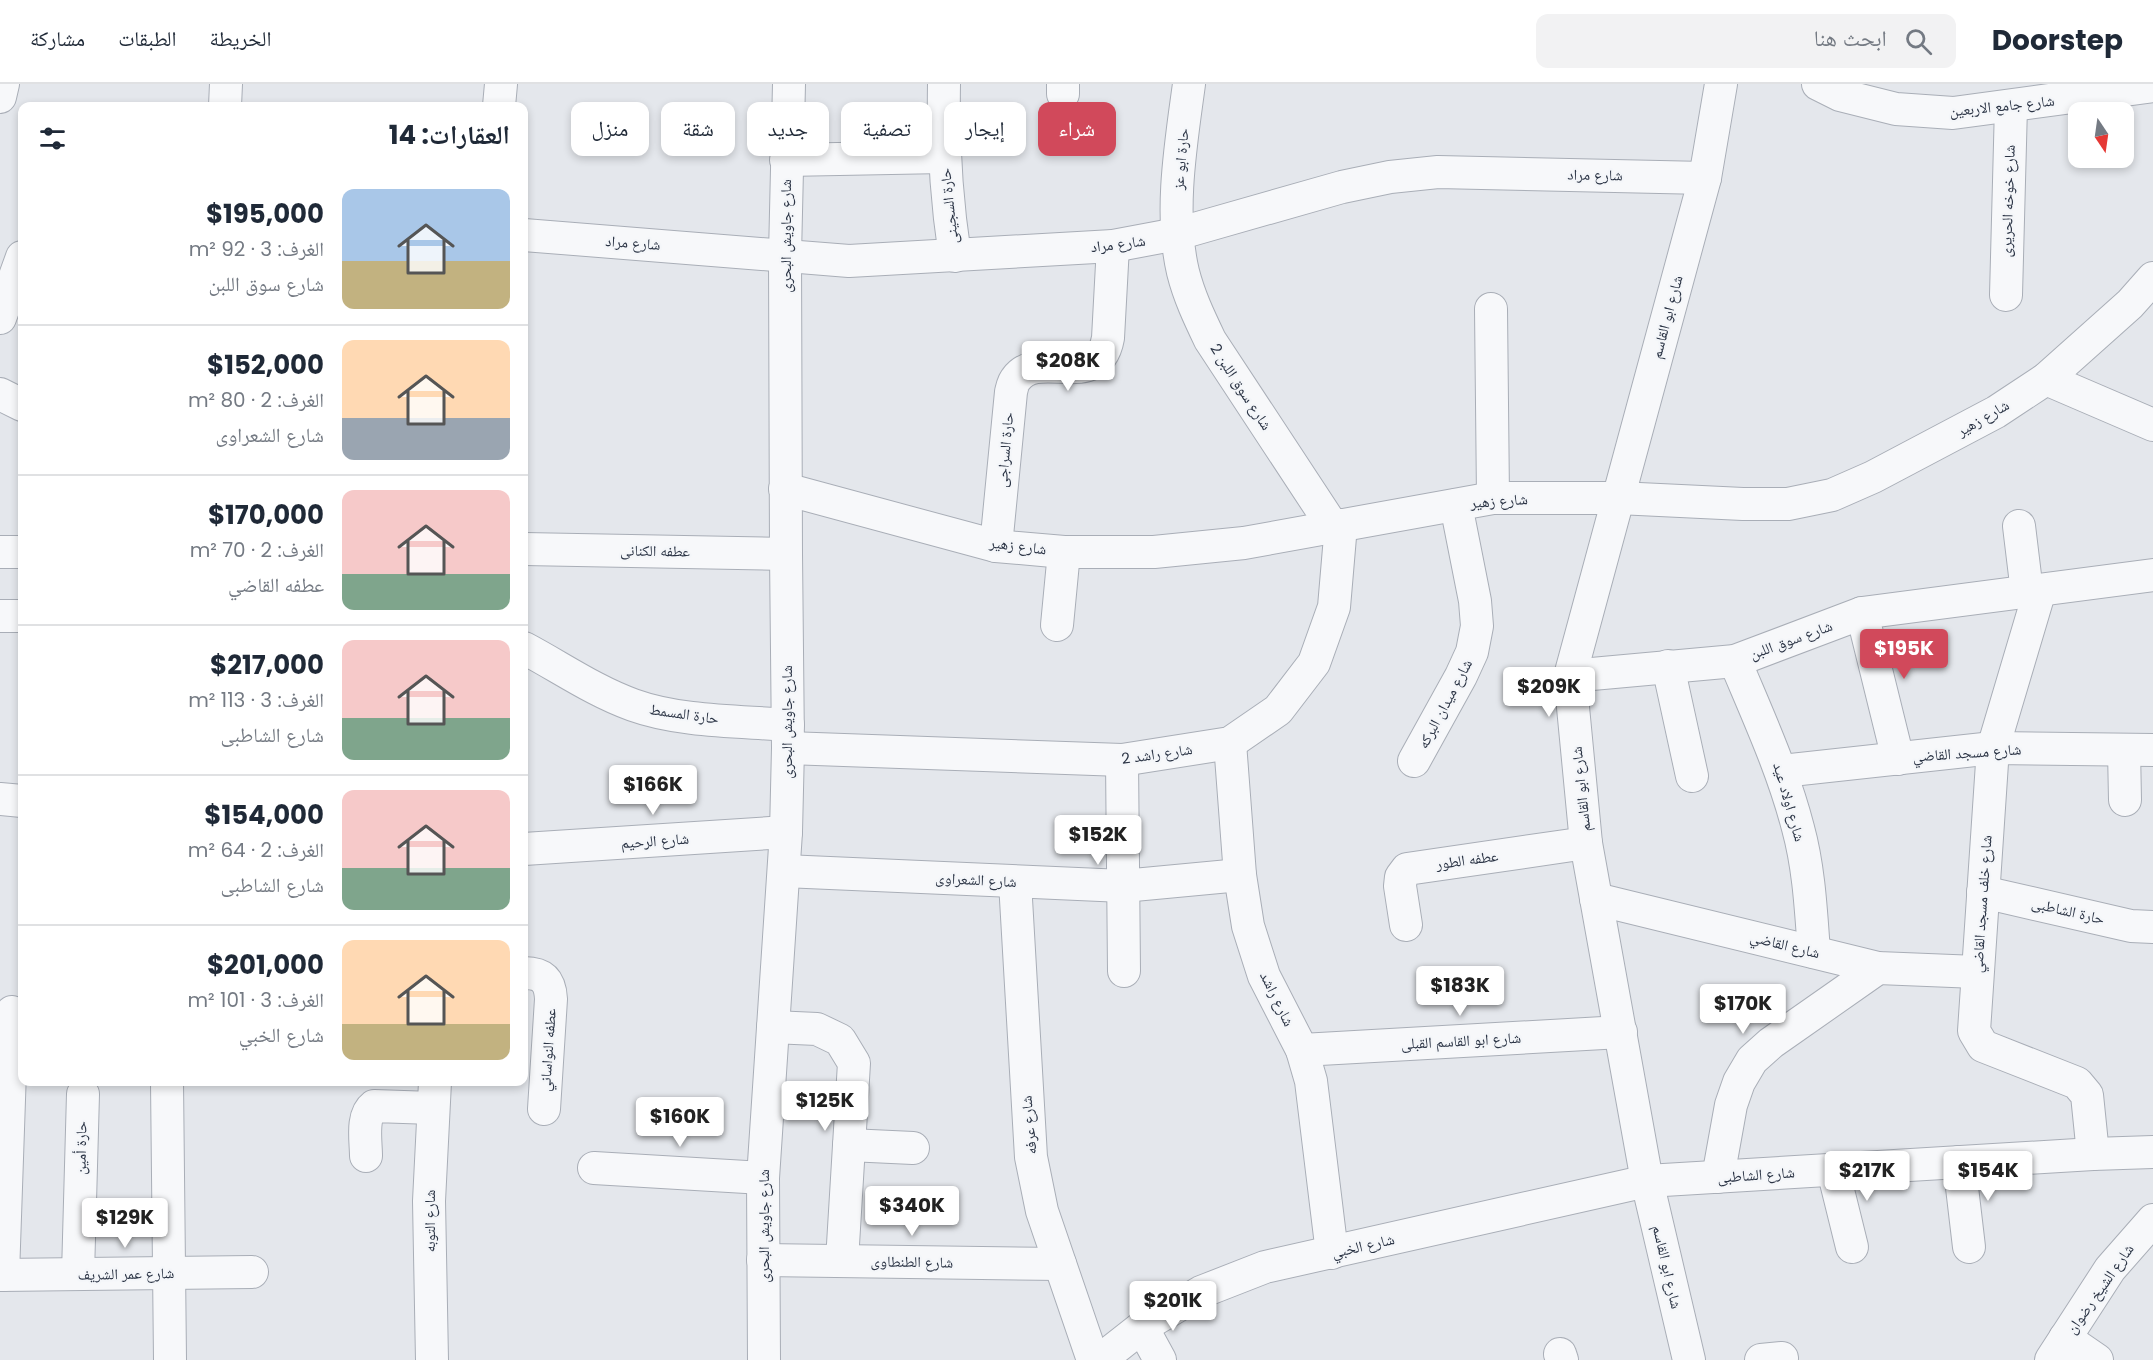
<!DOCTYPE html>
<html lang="ar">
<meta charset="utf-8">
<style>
body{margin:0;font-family:Poppins,"Noto Naskh Arabic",sans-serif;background:#f2f2f3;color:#1f2937;direction:rtl;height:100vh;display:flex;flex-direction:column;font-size:22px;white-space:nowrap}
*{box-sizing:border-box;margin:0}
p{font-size:20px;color:#747a83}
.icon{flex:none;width:33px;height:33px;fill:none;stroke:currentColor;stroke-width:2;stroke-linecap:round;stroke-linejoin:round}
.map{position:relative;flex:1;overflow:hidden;direction:ltr}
.details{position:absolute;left:18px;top:18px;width:510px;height:984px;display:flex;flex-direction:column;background:#fff;border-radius:12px;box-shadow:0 3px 9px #0003;direction:rtl}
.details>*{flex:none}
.guide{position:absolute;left:546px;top:18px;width:570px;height:54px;direction:rtl;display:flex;gap:12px}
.needle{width:39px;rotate:167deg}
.buttons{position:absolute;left:2068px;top:18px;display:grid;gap:12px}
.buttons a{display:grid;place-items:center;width:66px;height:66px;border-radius:12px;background:#fff;box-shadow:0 3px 9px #0003;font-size:30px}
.price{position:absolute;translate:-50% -51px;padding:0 14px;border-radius:6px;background:#fff;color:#222;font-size:20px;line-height:39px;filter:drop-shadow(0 2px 3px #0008)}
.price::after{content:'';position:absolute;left:50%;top:36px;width:18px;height:14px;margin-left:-9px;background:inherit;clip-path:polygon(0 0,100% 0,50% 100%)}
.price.current{background:#d1495b;color:#fff}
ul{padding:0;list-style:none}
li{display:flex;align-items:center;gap:18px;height:150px;padding:0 18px}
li+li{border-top:2px solid #e0e1e3}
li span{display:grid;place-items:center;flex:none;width:168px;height:120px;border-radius:12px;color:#555}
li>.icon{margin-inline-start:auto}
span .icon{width:72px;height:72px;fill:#fffc;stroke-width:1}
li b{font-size:26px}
h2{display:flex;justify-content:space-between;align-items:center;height:72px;padding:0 18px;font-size:26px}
.pill{padding:0 21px;border-radius:12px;background:#fff;box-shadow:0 3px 9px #0003;font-size:21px;line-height:54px}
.pill.current{background:#d1495b;color:#fff}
header{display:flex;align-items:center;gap:36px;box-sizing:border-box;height:84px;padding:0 30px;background:#fff;border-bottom:2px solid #e0e1e3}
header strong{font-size:28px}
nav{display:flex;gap:33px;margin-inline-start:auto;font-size:21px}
.search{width:420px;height:54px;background:#f2f2f3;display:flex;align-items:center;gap:15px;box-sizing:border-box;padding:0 21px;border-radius:12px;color:#747a83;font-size:22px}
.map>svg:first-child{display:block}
</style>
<header>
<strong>Doorstep</strong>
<div class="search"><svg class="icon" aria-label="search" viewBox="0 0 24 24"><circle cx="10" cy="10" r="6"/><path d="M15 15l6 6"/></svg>ابحث هنا</div>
<nav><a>الخريطة</a><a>الطبقات</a><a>مشاركة</a></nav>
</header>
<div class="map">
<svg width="2153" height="1276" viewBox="0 0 2153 1276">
<rect width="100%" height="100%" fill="#e4e7ec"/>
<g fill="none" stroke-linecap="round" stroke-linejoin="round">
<defs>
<g id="street">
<path d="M944 0C943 58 946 114 955 172"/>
<path d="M1189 0C1181 59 1169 129 1183 188 1189 212 1199 233 1210 256L1333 443"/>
<polyline points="1818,0 1840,11 1896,25 1953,29 2153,2"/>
<polyline points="1063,10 1063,0"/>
<polyline points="0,13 3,0"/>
<polyline points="225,22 226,0"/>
<polyline points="499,22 501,0"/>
<polyline points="786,76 944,73"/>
<polyline points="524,151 849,177 1113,162 1177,150 1342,103 1390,93 1438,88 1705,94"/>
<polyline points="2006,211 2011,22"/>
<polyline points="1491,225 1493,414"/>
<polyline points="0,234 22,173"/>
<polyline points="2046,295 2153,341"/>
<polyline points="0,310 22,321"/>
<polyline points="785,405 996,462 1064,468 1154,468 1244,459 1493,414 1618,414 1743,420 1788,420 1832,411 1873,393 1996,328 2046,295 2130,220 2153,194"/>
<polyline points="2019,442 2027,508"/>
<path d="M996 462 1011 308C1012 304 1013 298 1016 295 1039 263 1098 309 1108 254L1113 162"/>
<polyline points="524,465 786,470"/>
<polyline points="0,468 22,468"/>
<polyline points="2040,506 1993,664 1974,947 1983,962 2077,999 2087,1011 2093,1070"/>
<polyline points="1862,529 1898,675"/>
<polyline points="0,532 22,532"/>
<polyline points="1057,541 1064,468"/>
<path d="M524 564C560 583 594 607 633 621 680 638 739 637 788 641"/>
<path d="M1735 577C1758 632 1783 686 1798 744 1809 784 1811 827 1814 868"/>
<polyline points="1668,582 1692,692"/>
<polyline points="1570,592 1735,577 1862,529 2153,491"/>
<polyline points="1230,659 1240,791 1248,842 1264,892 1302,966 1311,997 1332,1169"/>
<polyline points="788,664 1122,676 1230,659 1278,626 1314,579 1334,523 1341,441"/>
<polyline points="2124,666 2125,716"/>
<polyline points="1122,676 1124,887"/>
<polyline points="1414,677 1461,592 1472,568 1477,542 1475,517 1456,421"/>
<polyline points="1782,687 1993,664 2153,666"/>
<polyline points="0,715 22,717"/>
<polyline points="524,765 786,748"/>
<polyline points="784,787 1123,802 1240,791"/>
<polyline points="1015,798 1031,1073 1042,1127 1093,1276"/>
<polyline points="1983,808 2131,842 2153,843"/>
<polyline points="1596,815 1878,884 1977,888"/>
<polyline points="1406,841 1400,802 1401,793 1407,785 1586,759"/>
<path d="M524 889C542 889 550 896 551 915L544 1025"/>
<polyline points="773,943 817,945 840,956 854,979 842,1177"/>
<polyline points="1302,966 1621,948"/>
<polyline points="167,998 170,1276"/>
<polyline points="849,1061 913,1064"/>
<path d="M366 1072C366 1057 361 1032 374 1022L433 1024"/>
<polyline points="1959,1078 1969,1163"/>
<polyline points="594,1084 763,1094"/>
<polyline points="1833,1086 1852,1163"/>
<polyline points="1718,1093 1731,1021 1739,998 1752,976 1771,959 1878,884"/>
<polyline points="763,1176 1060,1180"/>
<polyline points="78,1190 83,1010"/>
<polyline points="0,1191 252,1188"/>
<polyline points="3,1191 12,928"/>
<polyline points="1142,1243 1160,1276"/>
<polyline points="2065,1254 2097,1276"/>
<polyline points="1560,1270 1562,1276"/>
<polyline points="432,1276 429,1117 435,998"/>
<polyline points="764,1276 763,1094 786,748 788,664 786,470 785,171 789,0"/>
<polyline points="1100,1276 1142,1243 1201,1208 1265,1183 1647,1097 2093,1070 2153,1068"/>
<polyline points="1689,1276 1647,1097 1586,759 1570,592 1705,94 1721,0"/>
<polyline points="1761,1276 1782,1274"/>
<polyline points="2051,1276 2110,1185 2153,1136"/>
</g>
</defs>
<use href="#street" stroke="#a9aeb7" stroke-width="34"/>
<use href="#street" stroke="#f7f8fa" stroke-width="32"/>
</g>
<g text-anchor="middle" stroke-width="4.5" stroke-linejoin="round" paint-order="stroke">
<g font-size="15" fill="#2b3445" stroke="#f4f6f9">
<text transform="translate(2002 22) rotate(-6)" y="5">شارع جامع الاربعين</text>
<text transform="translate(1181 75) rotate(-85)" y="5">حارة ابو عز</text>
<text transform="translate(1595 91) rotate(1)" y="5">شارع مراد</text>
<text transform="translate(2008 117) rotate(-88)" y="5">شارع خوخه الحريرى</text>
<text transform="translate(949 122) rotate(-96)" y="5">حارة السجينى</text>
<text transform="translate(786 152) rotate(-90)" y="5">شارع جاويش البحرى</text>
<text transform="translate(633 159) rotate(4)" y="5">شارع مراد</text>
<text transform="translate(1118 160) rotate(-7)" y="5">شارع مراد</text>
<text transform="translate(1667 233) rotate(-75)" y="5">شارع ابو القاسم</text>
<text transform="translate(1241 303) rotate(57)" y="5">شارع سوق اللبن 2</text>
<text transform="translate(1983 334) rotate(-30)" y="5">شارع زهير</text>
<text transform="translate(1005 366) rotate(-85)" y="5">حارة السراجى</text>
<text transform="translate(1499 417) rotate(-4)" y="5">شارع زهير</text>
<text transform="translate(1018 462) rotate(7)" y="5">شارع زهير</text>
<text transform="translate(655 467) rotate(1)" y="5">عطفه الكنانى</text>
<text transform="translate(1791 556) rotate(-20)" y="5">شارع سوق اللبن</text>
<text transform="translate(1445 620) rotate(-62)" y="5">شارع ميدان البركه</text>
<text transform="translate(684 630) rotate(8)" y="5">حارة المسمط</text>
<text transform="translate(787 638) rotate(-90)" y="5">شارع جاويش البحرى</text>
<text transform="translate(1967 669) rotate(-4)" y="5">شارع مسجد القاضي</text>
<text transform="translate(1157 670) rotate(-8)" y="5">شارع راشد 2</text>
<text transform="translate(1581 705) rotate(-96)" y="5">شارع ابو القاسم</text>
<text transform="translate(1789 718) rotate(74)" y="5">شارع اولاد عيد</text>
<text transform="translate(655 757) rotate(-4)" y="5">شارع الرحيم</text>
<text transform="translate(1467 776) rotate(-8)" y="5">عطفه الطور</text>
<text transform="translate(976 796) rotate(3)" y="5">شارع الشعراوى</text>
<text transform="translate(1982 820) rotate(-86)" y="5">شارع خلف مسجد القاضي</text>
<text transform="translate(2068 827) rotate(13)" y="5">حارة الشاطبى</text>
<text transform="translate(1785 861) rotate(14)" y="5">شارع القاضي</text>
<text transform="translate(1277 915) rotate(64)" y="5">شارع راشد</text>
<text transform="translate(1461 957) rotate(-3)" y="5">شارع ابو القاسم القبلى</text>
<text transform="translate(548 966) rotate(-86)" y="5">عطفه النواساني</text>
<text transform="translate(1029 1041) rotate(-95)" y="5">شارع عرفه</text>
<text transform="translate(81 1064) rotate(-89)" y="5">حارة أمين</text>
<text transform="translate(1756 1091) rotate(-4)" y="5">شارع الشاطبى</text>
<text transform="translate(430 1137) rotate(-90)" y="5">شارع التوبه</text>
<text transform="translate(764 1142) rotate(-90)" y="5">شارع جاويش البحرى</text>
<text transform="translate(1363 1162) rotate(-13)" y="5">شارع الخبي</text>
<text transform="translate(912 1178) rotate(1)" y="5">شارع الطنطاوى</text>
<text transform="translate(1667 1183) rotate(77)" y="5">شارع ابو القاسم</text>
<text transform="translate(126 1190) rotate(-1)" y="5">شارع عمر الشريف</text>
<text transform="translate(2100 1205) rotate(-55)" y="5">شارع الشيخ رضوان</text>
</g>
</g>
</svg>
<div class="buttons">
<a><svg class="needle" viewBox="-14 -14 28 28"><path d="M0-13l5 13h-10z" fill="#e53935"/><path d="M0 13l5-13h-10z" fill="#747a83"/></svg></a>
</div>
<b class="price" style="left:1068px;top:308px">$208K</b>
<b class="price current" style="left:1904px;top:596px">$195K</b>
<b class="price" style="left:1549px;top:634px">$209K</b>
<b class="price" style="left:653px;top:732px">$166K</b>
<b class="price" style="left:1098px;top:782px">$152K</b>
<b class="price" style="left:1460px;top:933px">$183K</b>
<b class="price" style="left:1743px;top:951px">$170K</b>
<b class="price" style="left:825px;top:1048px">$125K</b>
<b class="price" style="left:680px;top:1064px">$160K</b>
<b class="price" style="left:1867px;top:1118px">$217K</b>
<b class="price" style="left:1988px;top:1118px">$154K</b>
<b class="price" style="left:912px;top:1153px">$340K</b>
<b class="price" style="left:125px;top:1165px">$129K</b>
<b class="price" style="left:1173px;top:1248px">$201K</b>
<div class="guide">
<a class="pill current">شراء</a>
<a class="pill">إيجار</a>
<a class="pill">تصفية</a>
<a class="pill">جديد</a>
<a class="pill">شقة</a>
<a class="pill">منزل</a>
</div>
<section class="details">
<h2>العقارات: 14<svg class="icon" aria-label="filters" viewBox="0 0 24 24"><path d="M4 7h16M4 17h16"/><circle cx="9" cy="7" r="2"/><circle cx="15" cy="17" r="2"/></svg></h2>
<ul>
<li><span style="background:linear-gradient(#a9c7e8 60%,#c2b280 0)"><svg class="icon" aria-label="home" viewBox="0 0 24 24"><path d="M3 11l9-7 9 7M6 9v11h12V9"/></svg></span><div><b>$195,000</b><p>الغرف: 3 · 92 m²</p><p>شارع سوق اللبن</p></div></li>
<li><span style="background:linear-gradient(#ffd9b3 65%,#9aa5b1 0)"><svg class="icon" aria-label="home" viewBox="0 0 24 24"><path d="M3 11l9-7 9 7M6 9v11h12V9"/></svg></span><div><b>$152,000</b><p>الغرف: 2 · 80 m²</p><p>شارع الشعراوى</p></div></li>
<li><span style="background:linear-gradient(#f6c9c9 70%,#7fa58c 0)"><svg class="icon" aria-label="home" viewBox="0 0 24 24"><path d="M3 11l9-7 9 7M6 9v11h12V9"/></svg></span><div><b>$170,000</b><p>الغرف: 2 · 70 m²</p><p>عطفه القاضي</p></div></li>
<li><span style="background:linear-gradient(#f6c9c9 65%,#7fa58c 0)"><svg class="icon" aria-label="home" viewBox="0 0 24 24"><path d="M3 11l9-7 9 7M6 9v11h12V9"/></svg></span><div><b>$217,000</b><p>الغرف: 3 · 113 m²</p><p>شارع الشاطبى</p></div></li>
<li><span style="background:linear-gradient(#f6c9c9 65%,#7fa58c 0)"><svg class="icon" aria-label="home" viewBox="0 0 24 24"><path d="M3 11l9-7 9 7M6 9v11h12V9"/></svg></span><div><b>$154,000</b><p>الغرف: 2 · 64 m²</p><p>شارع الشاطبى</p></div></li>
<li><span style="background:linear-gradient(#ffd9b3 70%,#c2b280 0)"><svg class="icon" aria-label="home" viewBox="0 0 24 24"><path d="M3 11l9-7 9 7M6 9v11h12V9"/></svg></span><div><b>$201,000</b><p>الغرف: 3 · 101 m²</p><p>شارع الخبي</p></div></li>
</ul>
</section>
</div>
